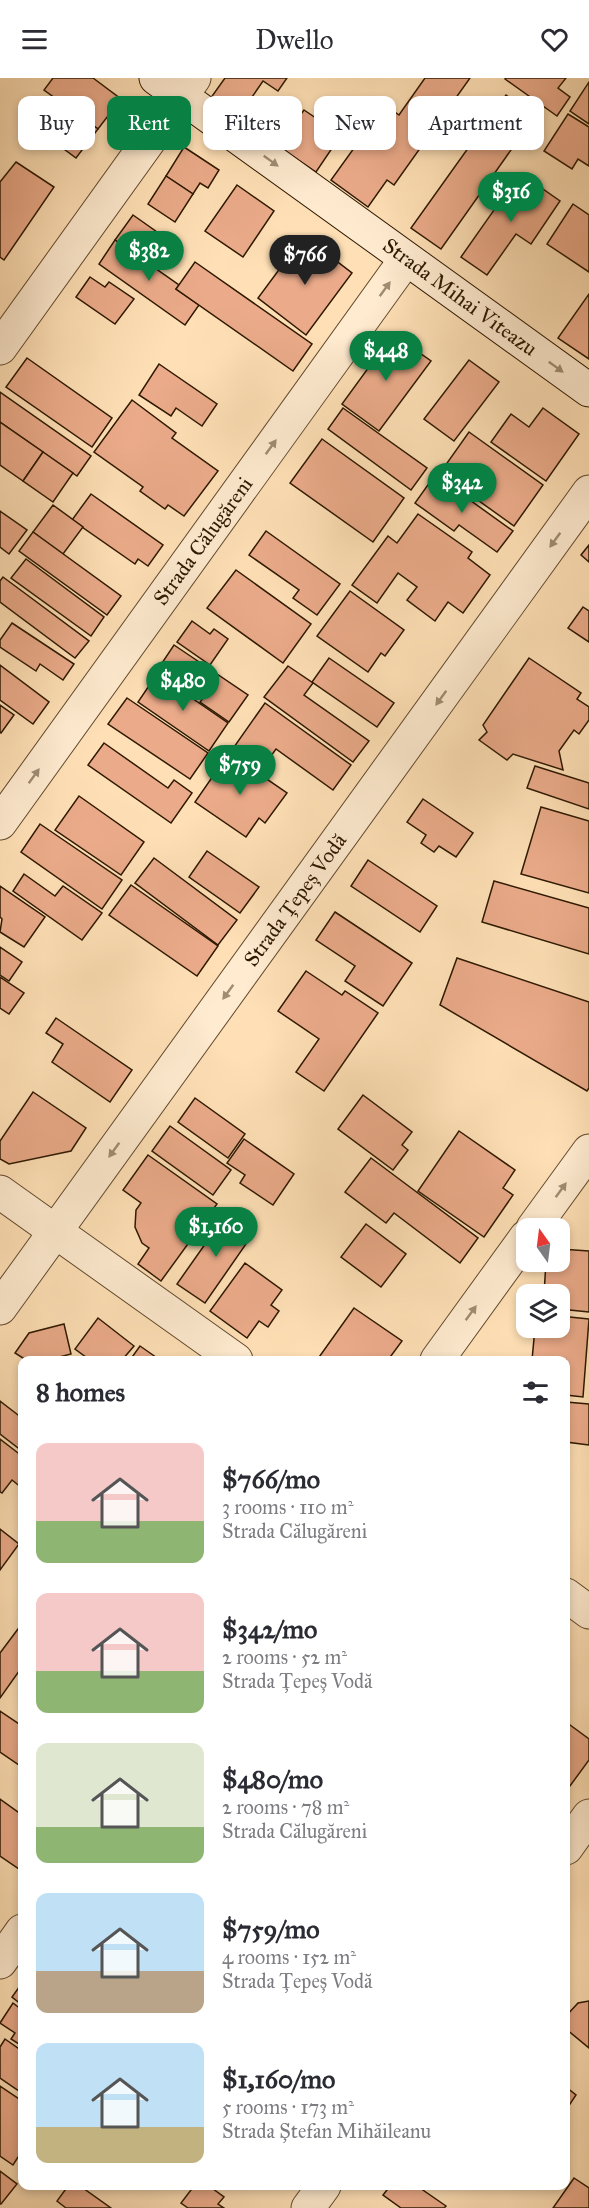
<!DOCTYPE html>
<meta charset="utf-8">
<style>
body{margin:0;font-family:"IM FELL Great Primer",serif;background:#f7f7f7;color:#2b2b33;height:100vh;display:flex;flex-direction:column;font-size:22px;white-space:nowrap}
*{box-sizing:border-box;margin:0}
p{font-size:20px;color:#7c7c81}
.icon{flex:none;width:33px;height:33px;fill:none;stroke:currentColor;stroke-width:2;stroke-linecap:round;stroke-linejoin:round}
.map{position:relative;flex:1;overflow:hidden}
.details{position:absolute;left:18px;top:1278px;width:552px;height:834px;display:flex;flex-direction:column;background:#fff;border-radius:12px;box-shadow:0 3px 9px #0003}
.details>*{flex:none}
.banner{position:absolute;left:18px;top:18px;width:554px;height:54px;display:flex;gap:12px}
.needle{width:39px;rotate:346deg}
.fabs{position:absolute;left:516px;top:1140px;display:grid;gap:12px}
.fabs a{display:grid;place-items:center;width:54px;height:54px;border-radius:12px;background:#fff;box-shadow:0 3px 9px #0003;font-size:30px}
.price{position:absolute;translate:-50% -51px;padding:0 14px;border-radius:21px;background:#0b8043;color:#fff;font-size:20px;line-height:39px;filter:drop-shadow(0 2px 3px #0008)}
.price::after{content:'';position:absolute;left:50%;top:36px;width:18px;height:14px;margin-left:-9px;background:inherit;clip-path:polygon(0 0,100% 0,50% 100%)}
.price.selected{background:#222;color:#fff}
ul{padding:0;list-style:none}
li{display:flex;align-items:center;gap:18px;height:150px;padding:0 18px}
li span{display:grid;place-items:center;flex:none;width:168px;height:120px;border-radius:12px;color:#555}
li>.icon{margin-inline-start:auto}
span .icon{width:72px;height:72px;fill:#fffc;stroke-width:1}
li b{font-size:26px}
h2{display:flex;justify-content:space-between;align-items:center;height:72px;padding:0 18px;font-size:26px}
.pill{padding:0 21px;border-radius:12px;background:#fff;box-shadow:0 3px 9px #0003;font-size:21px;line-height:54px}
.pill.selected{background:#0b8043;color:#fff}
header{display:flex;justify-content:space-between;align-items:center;height:78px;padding:0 18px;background:#fff;font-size:27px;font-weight:600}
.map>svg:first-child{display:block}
</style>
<header><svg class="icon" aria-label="menu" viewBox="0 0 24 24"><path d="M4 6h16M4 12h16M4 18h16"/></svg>Dwello<svg class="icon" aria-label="heart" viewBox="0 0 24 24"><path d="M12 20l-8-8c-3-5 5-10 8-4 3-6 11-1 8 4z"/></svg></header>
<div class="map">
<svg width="589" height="2130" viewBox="0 0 589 2130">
<rect width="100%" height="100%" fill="#ffe0b6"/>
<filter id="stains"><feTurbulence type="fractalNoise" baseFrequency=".00333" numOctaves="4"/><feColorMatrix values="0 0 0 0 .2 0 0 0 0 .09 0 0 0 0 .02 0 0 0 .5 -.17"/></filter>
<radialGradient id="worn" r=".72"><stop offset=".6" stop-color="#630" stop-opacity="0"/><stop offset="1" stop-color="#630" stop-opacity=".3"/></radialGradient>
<g fill="#ebab8a" stroke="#2d1800" stroke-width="1.5">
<polygon points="53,0 93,0 121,21 98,51 44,12"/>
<polygon points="225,0 287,0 278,13 263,3 237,41 210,21"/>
<polygon points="425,0 470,0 394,107 387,102 368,129 331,102 385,27 399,37"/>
<polygon points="506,0 566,0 558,10 570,19 557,38 505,1"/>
<polygon points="589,4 589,46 570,33"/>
<polygon points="506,17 535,38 441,171 411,150"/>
<polygon points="55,20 98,51 76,80 33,48"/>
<polygon points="304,32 341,57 316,94 273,65 288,43 293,47"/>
<polygon points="568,36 589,49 589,88 578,81 572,91 544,73"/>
<polygon points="184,69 219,92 208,110 200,105 193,116 166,98"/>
<polygon points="16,84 54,109 4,182 0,179 0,104"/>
<polygon points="520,95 560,123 531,166 516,156 487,197 461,179"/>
<polygon points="166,98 193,116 175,144 148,126"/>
<polygon points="237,107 274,133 243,179 205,153"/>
<polygon points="573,126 589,137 589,194 547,166"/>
<polygon points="133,137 174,166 157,191 115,162"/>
<polygon points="304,158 352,195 306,257 258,220"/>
<polygon points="115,162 179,207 176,211 199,227 185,247 99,186"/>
<polygon points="195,184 312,266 293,293 176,211"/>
<polygon points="90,199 105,209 109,204 134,221 115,246 76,219"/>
<polygon points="589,216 589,281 558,260"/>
<polygon points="393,256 431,283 379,353 342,326"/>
<polygon points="27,280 112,340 92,369 6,309"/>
<polygon points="469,282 499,304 454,363 424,341"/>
<polygon points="159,286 217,326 202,348 176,330 171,338 139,317"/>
<polygon points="0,314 91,378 77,398 0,344"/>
<polygon points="132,322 176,355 172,360 218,393 184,438 168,427 165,431 140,413 143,409 94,374"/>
<polygon points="343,330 427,390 411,412 328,351"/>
<polygon points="543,330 579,356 546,403 491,364 511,336 529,349"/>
<polygon points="0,344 43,374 23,403 0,387"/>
<polygon points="469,354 543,407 514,448 440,395"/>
<polygon points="322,361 404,420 373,464 290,405"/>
<polygon points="43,374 73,395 53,424 23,403"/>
<polygon points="435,397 513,453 497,474 459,447 454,453 415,425"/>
<polygon points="91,416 163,467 148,488 138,481 135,486 72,442"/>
<polygon points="53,427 83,449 63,476 33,454"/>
<polygon points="0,433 27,452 9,476 0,469"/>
<polygon points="418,436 472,474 468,480 490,497 463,535 448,524 435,543 407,522 417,509 398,495 377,525 352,507 388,458 397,465"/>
<polygon points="266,453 340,506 317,537 293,520 299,512 249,477"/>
<polygon points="33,454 121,518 107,537 19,473"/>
<polygon points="589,467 589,484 581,477"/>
<polygon points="26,481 104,539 91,558 11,500"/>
<polygon points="236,492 311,546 283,585 207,530"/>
<polygon points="3,499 89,563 75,580 0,524 0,503"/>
<polygon points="350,513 404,552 385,578 381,575 368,594 317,558"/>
<polygon points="583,529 589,533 589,564 568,550"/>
<polygon points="192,543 210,556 214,551 228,561 210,587 177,564"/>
<polygon points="12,545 74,586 63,602 40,586 36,593 0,569 0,562"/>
<polygon points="174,567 248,617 229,644 200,624 205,618 160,588"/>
<polygon points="329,580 394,625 377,649 312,604"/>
<polygon points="529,580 581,615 577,621 589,629 589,642 579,656 574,652 559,673 563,692 513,676 507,682 479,662 487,654 483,647"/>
<polygon points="0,587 49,624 33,646 0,622"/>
<polygon points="288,588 313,605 304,617 369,663 353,684 264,619"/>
<polygon points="157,596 228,645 209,673 138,624"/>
<polygon points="127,620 208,675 190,701 108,646"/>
<polygon points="265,625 351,687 333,712 276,671 263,689 234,669"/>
<polygon points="0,627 14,637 1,655 0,654"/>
<polygon points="104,665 168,710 174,702 192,715 171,745 88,687"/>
<polygon points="229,675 287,715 265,745 259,740 246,759 195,724"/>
<polygon points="535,688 589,705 589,731 527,710"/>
<polygon points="79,718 144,764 121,797 55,752"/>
<polygon points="423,721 473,755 456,779 439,768 434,774 421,765 426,757 407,744"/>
<polygon points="541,729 589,743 589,815 521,796"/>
<polygon points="40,746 122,802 102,831 21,774"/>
<polygon points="207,773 259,809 240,835 189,799"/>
<polygon points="154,780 237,842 218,867 135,805"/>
<polygon points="368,782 437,828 420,854 351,808"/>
<polygon points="24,796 55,818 63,808 102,835 82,862 13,813"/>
<polygon points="494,803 589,830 589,876 482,844"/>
<polygon points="131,807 218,868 197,898 109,837"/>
<polygon points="0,808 45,839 24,869 0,854 2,841 0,839"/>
<polygon points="335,834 412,885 383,928 345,903 355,888 316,862"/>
<polygon points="0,869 22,884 9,903 0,897"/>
<polygon points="457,880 589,924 589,1010 587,1013 440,927"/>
<polygon points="306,893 342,917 345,913 378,935 324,1013 296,994 319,961 278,933"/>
<polygon points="0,899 24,915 9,936 0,930"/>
<polygon points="56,940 132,992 110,1024 52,984 63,966 46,955"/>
<polygon points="33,1014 86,1050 71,1073 9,1086 0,1081 0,1063"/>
<polygon points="363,1017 412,1054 402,1067 408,1072 393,1092 338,1051"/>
<polygon points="195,1020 245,1056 228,1080 178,1044"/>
<polygon points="170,1048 231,1092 213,1117 152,1073"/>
<polygon points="459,1053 515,1092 503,1110 513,1117 484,1159 418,1113"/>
<polygon points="244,1061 294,1096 273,1127 240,1105 245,1097 227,1085"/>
<polygon points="148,1077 217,1126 161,1203 138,1186 149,1170 142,1165 135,1149 136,1132 141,1125 123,1112"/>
<polygon points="371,1080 478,1160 460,1185 394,1135 386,1145 345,1114"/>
<polygon points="227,1135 255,1153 205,1225 177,1206"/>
<polygon points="366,1146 406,1176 381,1209 341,1179"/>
<polygon points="560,1171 589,1173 589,1234 560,1231 560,1216 544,1216 546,1184 560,1184"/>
<polygon points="245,1185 282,1212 271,1227 279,1233 268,1249 259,1243 247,1260 210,1233"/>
<polygon points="354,1230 402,1263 388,1282 317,1282"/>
<polygon points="560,1238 589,1241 583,1319 566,1317 566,1282 532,1282 535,1250 560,1250"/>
<polygon points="98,1240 134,1268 122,1282 90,1282 75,1271"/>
<polygon points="64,1246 71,1276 48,1282 26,1282 15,1275 29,1255"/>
<polygon points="140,1268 160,1282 130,1282"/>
<polygon points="0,1323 22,1340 22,1373 0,1356"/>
<polygon points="566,1324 589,1326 589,1367 566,1364"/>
<polygon points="0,1361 22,1378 22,1410 12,1402 2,1415 0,1414"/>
<polygon points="0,1451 19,1466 0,1492"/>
<polygon points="18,1551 22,1555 22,1589 0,1620 0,1575"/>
<polygon points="0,1633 22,1648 22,1689 0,1674"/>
<polygon points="566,1644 589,1661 589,1682 567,1712"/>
<polygon points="0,1721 22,1737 22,1793 0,1778"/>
<polygon points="22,1905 22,1927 12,1919"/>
<polygon points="589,1923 589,1970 566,1951 566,1938 578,1925"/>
<polygon points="13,1925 22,1932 22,1968 11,1961 15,1955 0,1945"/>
<polygon points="5,1961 22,1973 22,2015 0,2000 0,1969"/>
<polygon points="0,2008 22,2023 22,2073 13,2087 0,2078"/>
<polygon points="566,2009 576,2017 566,2032"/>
<polygon points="0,2093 17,2106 1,2126 0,2126"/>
<polygon points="574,2100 589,2110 589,2130 553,2130"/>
<polygon points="68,2108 80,2108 111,2130 66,2130 57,2123"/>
<polygon points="194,2108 209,2108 224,2119 218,2126 224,2130 188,2130 181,2125"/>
<polygon points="390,2108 417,2108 446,2128 444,2130 401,2130 383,2117"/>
</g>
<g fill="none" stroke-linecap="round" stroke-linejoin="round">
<defs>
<g id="street">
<polyline points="0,270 194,0"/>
<polyline points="0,745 406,181"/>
<polyline points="0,1114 236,1282"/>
<polyline points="533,1150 589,1073"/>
<polyline points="0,1230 589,414"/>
<polyline points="437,1282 526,1159"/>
<polyline points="566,1517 589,1534"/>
<polyline points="566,1770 589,1738"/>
<polyline points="0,1884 22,1853"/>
<polyline points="308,2130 324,2108"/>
</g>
<polyline id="secondary" points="156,0 589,312"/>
</defs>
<use href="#street" stroke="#624a2e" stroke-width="35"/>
<use href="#secondary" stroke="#2d1800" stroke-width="35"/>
<use href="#street" stroke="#ffebd0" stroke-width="33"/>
<use href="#secondary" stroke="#ffebd0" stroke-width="33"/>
</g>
<defs><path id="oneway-solid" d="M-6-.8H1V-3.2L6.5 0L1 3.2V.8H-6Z" transform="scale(1.5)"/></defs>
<g fill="#a08c72">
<use href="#oneway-solid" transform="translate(271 83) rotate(36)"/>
<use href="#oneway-solid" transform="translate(385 211) rotate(-54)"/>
<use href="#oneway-solid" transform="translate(556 289) rotate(36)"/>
<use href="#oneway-solid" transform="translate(271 369) rotate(-54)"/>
<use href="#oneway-solid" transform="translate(555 462) rotate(126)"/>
<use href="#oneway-solid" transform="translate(441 620) rotate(126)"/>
<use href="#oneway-solid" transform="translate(34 698) rotate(-54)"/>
<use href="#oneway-solid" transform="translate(228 914) rotate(126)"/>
<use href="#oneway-solid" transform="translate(114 1072) rotate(126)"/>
<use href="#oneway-solid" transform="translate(561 1112) rotate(-54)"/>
<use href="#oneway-solid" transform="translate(471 1235) rotate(-54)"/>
</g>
<g text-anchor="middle" stroke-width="5" stroke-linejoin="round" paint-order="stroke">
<g font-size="21" fill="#2d1800" stroke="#ffebd0">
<text transform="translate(460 219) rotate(36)" y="7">Strada Mihai Viteazu</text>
<text transform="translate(203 463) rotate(-54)" y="7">Strada Călugăreni</text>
<text transform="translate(295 822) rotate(-54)" y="7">Strada Țepeș Vodă</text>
</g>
</g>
<rect width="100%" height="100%" filter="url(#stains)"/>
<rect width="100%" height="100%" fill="url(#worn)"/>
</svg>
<div class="fabs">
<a><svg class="needle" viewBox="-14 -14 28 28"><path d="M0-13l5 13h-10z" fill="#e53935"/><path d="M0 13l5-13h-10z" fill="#7c7c81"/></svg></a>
<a><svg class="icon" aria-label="layers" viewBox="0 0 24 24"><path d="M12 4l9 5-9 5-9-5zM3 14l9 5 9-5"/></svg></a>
</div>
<b class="price" style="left:511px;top:145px">$316</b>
<b class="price" style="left:149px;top:204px">$382</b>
<b class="price selected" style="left:305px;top:208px">$766</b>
<b class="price" style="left:386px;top:304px">$448</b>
<b class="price" style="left:462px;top:436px">$342</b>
<b class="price" style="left:183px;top:634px">$480</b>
<b class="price" style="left:240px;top:718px">$759</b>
<b class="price" style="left:216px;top:1180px">$1,160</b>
<div class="banner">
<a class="pill">Buy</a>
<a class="pill selected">Rent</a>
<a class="pill">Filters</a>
<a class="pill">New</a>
<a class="pill">Apartment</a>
</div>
<section class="details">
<h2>8 homes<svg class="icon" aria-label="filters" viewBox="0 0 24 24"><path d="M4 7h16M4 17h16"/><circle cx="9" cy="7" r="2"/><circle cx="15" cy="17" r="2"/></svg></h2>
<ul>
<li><span style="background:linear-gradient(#f6c9c9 65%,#8fb573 0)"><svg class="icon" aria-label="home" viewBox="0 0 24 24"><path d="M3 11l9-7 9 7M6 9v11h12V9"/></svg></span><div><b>$766/mo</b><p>3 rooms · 110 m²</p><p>Strada Călugăreni</p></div></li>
<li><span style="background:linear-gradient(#f6c9c9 65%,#8fb573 0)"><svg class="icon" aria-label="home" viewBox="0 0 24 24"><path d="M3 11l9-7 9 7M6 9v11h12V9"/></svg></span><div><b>$342/mo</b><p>2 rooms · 52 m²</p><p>Strada Țepeș Vodă</p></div></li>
<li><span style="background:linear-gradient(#dfe7d0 70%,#8fb573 0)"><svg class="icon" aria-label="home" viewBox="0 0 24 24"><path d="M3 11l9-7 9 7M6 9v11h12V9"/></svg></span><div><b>$480/mo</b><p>2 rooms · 78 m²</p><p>Strada Călugăreni</p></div></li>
<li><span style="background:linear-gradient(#bfe0f5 65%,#b9a48a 0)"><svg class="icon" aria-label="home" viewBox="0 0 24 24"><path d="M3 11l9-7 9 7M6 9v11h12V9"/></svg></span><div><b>$759/mo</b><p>4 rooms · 152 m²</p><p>Strada Țepeș Vodă</p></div></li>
<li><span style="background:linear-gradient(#bfe0f5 70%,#c2b280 0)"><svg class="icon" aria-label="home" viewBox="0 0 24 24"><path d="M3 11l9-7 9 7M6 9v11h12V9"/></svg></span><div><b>$1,160/mo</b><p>5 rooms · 173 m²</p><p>Strada Ștefan Mihăileanu</p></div></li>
</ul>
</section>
</div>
